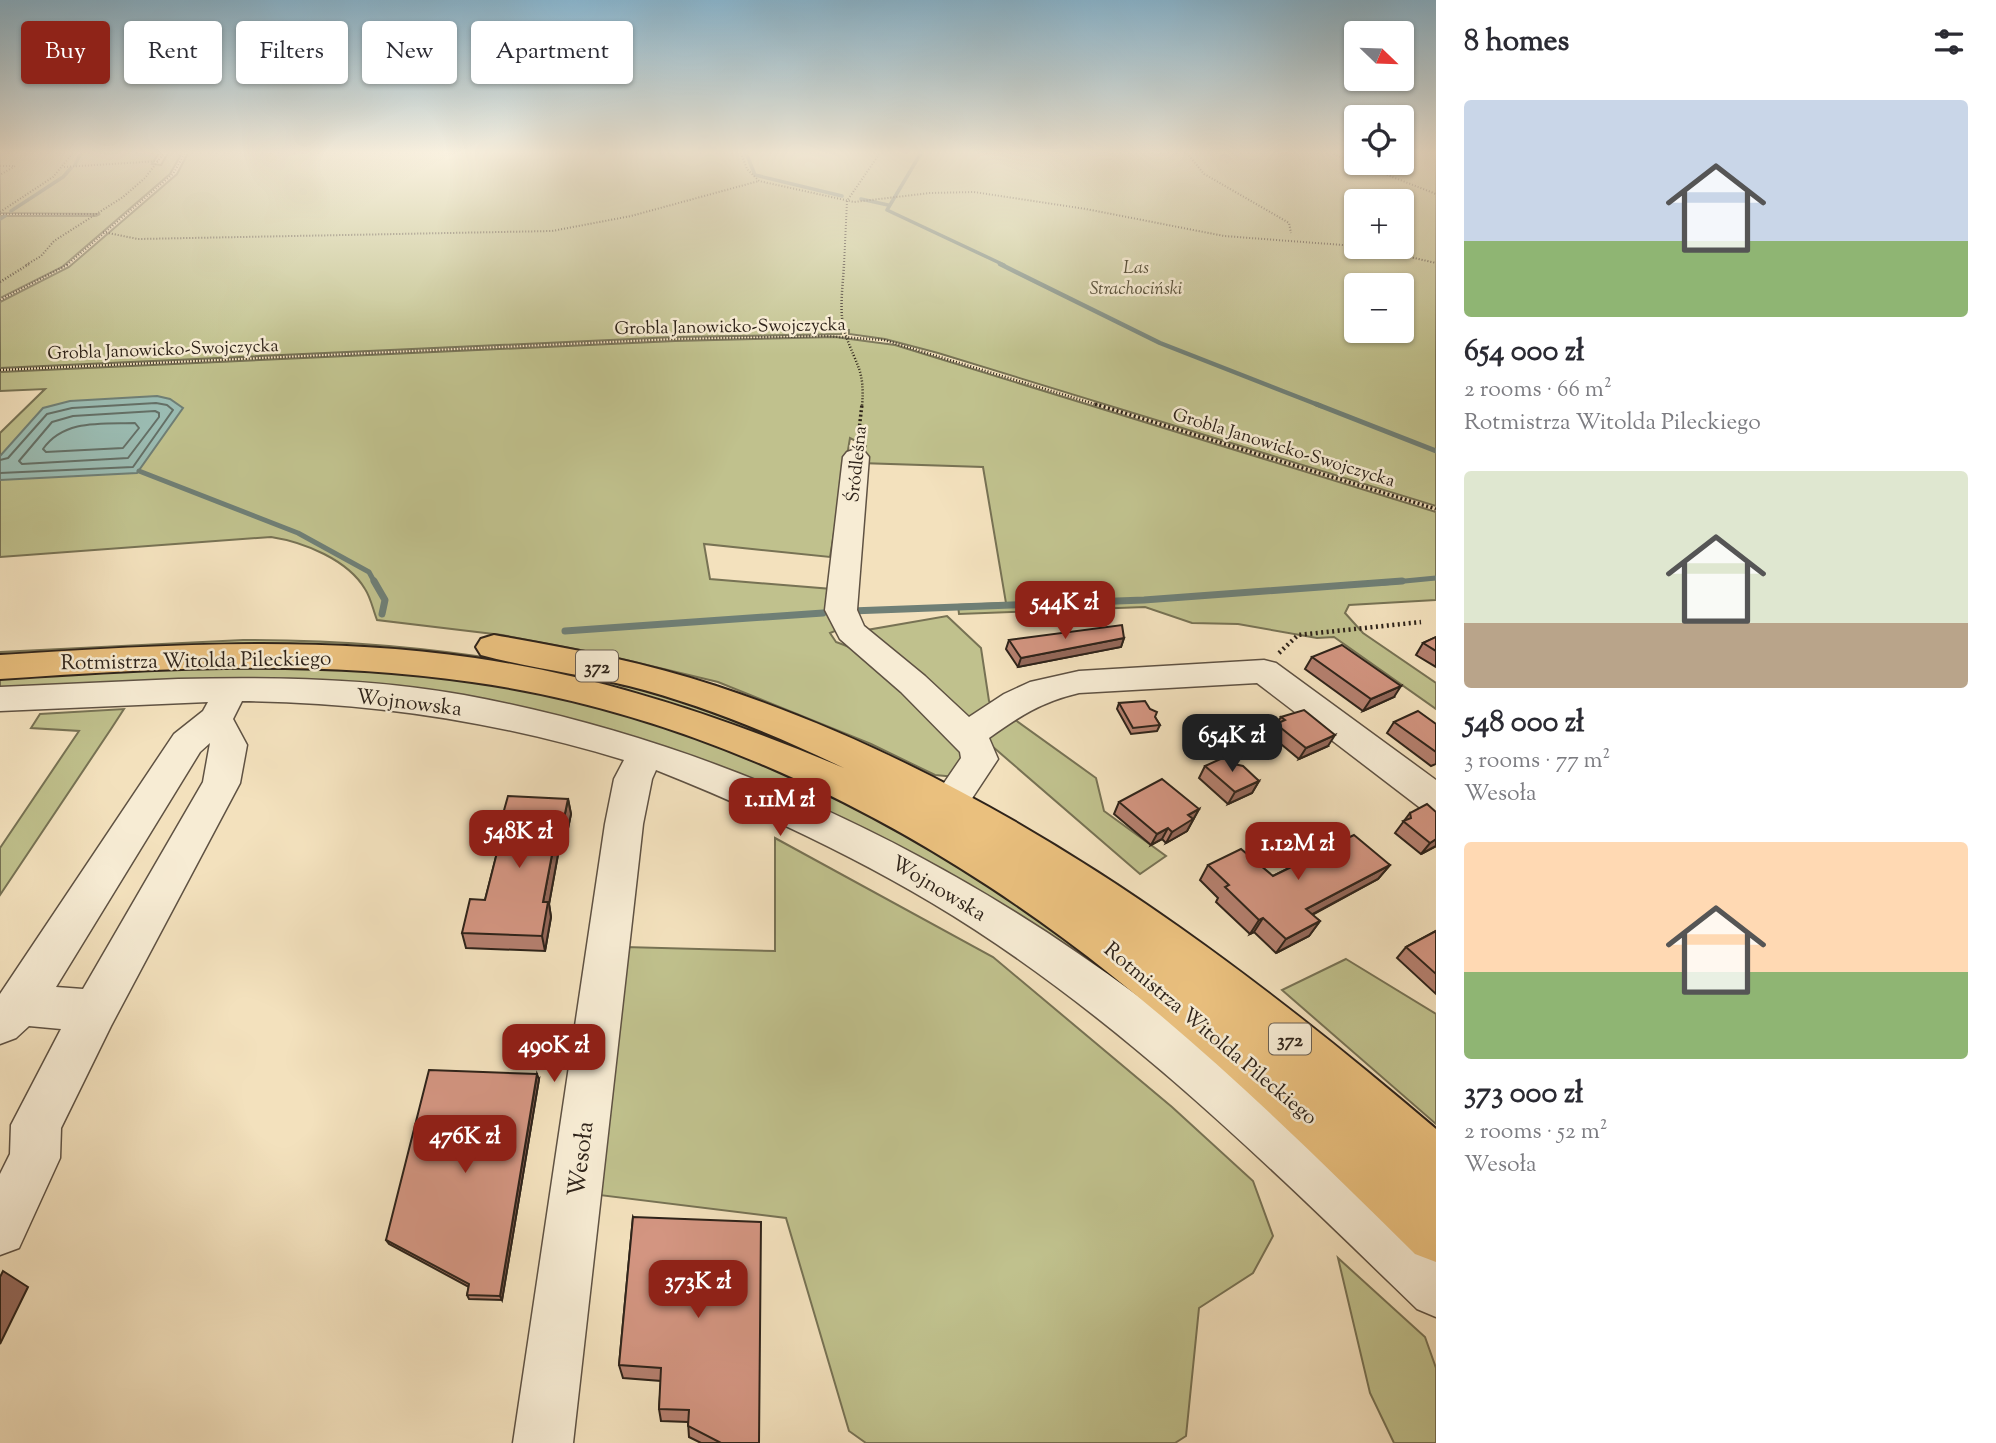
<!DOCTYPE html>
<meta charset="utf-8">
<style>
body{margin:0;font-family:"Sorts Mill Goudy",serif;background:#f2f2f3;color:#2b2b33;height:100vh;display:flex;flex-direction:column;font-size:26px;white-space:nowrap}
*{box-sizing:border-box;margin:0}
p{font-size:23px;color:#7c7c81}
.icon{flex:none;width:38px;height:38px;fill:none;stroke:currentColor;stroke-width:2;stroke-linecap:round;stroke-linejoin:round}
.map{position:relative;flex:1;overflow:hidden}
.side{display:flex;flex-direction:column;background:#fff;width:560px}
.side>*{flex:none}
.banner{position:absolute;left:21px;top:21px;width:665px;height:63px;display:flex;gap:14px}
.needle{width:46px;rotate:113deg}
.buttons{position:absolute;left:1344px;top:21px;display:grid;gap:14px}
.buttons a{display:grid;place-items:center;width:70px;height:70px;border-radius:7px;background:#fff;box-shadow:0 2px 5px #0004;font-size:35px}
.price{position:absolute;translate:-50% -60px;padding:0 16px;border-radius:14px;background:#8f2418;color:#fff;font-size:23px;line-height:46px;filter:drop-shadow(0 2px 4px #0008)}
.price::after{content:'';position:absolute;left:50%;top:42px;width:21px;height:16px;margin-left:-10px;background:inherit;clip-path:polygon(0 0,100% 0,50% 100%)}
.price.on{background:#222;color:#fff}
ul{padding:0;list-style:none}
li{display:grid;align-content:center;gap:14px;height:371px;padding:0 28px}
li span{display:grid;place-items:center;height:217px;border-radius:7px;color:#555}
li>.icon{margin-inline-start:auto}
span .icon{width:126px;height:126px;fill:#fffc;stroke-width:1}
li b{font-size:30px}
h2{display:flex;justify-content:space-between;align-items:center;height:84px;padding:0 28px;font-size:30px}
.chip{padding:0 24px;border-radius:7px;background:#fff;box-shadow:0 2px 5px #0004;font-size:24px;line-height:63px}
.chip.on{background:#8f2418;color:#fff}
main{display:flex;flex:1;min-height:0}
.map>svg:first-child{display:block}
</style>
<main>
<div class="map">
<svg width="1436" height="1443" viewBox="0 0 1436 1443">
<rect width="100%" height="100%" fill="#f3e1bd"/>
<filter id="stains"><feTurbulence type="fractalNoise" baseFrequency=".00286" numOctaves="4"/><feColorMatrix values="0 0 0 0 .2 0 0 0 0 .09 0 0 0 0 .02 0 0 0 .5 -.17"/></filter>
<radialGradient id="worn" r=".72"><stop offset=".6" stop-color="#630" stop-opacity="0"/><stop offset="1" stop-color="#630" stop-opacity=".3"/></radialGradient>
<g fill="#c0c18d" stroke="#777254" stroke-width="2" fill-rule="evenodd">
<polygon points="0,153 159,153 152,164 161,165 168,153 182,153 170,174 62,267 0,298 0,216 96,216 100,214 0,213"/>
<path d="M188 153H1356V163H1402V153H1436V506L938 353 885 339 849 334V330H841V334L674 337 0 368V302L69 267 177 174ZM1356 201H1402V247H1356ZM1402 285V331H1356V285Z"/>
<path d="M835 337 895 345 1436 512V600L1349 605 1345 613 1363 633 1436 683V709L1334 637 1317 638 1238 624 1192 623 1145 607 959 614 958 605 1006 603 983 467 860 463 866 446 850 438 830 557 704 544 710 579 832 589 840 629 830 633 836 642C890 660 929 712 966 753L956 777 935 775 871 744 718 682 601 654 502 635 377 620C373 610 371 598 365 589 348 560 304 542 271 537L0 557V433L45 389 0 391V372L675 341Z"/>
<polygon points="947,616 981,648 989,701 1096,778 1104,811 1166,856 1140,874 963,721 867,630"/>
<path d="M243 640C440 640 636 672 817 751 839 761 860 776 881 788 922 812 964 836 1005 860L566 677 0 658V652Z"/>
<polygon points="228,664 409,672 517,688 600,707 716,744 819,787 991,882 1175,1018 1019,923 519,710 0,692 0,676"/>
<polygon points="124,709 111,729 0,895 0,848 79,731 31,728 40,714"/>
<polygon points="775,838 993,957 1172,1107 1253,1181 1273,1236 1253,1273 1199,1308 1186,1436 1175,1443 866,1443 849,1431 786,1218 599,1195 625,947 775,951"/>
<polygon points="1346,959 1436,1014 1436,1124 1282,990"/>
<polygon points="1338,1258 1425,1337 1436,1368 1436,1443 1394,1443 1370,1393"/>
</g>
<polygon fill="#9bbdb4" stroke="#6f7f76" stroke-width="2" points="157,396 170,399 183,408 137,473 0,480 0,456 43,408 70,401"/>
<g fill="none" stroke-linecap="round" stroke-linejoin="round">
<g stroke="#647067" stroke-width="2">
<polygon points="155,411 159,413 159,417 128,458 22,464 19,461 52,422 73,416"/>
<path d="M135 423 139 428 123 448 46 452 43 449C64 419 102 424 135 423Z"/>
<polyline points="0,460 8,458 47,414 72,408 156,403 167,405 173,410 133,467 0,473"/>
</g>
<g stroke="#6f7f76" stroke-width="3.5">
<polyline points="746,153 755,175 842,196"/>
<polyline points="921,153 887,210 1004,265"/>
<polyline points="75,165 81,153"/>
<polyline points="861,199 888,205"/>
<polyline points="11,211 63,177 71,168"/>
<polyline points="0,219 5,216"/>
</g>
<polyline stroke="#6f7f76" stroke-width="4.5" points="1000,264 1160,343 1321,406"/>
<g stroke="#6f7f76" stroke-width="5">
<polyline points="1316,404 1436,451"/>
<polyline points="139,471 298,533 369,572 375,583"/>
<polyline points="1384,583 1436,578"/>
</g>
<g stroke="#6f7f76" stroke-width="7">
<polyline points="374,581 385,600 382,614"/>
<polyline points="851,611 1144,600 1402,581"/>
<polyline points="565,631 823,613"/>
</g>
<defs>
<g id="minor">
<path d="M856 449 865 452 869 457 857 610 864 626 925 676 969 717 1004 694 1030 682 1079 671 1264 660 1276 663 1436 780V814L1423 810 1257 683 1079 693C1041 702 1020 716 989 738L998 759 963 812 950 816 937 812 931 802 961 758 960 752 901 692 840 639 825 610 843 457 847 452Z"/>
<path d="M178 679C274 677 370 678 464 695 709 740 938 847 1138 996 1243 1074 1340 1163 1436 1253V1317L1417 1309C1266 1163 1113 1011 932 903 843 850 751 808 656 770L652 779 643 824 573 1443H513L605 824 614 779 624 760C499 722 373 702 242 701L233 719 247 745 240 783 111 1026 61 1128 60 1158 19 1248 0 1255V1174L10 1154 11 1125 61 1029 29 1026 16 1038 0 1044V994L174 734 203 711 208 702 0 711V687ZM210 743 203 782 83 989 56 987 200 752Z"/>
</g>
<path id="major" d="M494 635C569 648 644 662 716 686 991 777 1218 943 1436 1129V1262L1415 1254C1303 1143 1190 1032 1063 938 891 811 686 712 472 682 316 659 157 668 0 679V655C158 645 318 635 475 658 604 677 725 718 844 768 775 735 703 705 629 686 580 674 530 668 481 655L476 647 481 639Z"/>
</defs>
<use href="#minor" stroke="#5f5243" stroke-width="3"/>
<use href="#major" stroke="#2e231a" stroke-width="4"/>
<g stroke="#2e231a" stroke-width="2" stroke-dasharray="1 2" stroke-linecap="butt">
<polyline points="741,153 747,169 759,181 854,202 930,193 974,192 1086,209 1224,236 1356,246"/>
<polyline points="1187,153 1204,174 1289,223 1291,233"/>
<polyline points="1331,153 1436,194"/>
<polyline points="0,166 15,166 0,175"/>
<polyline points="64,167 159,161"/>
<polyline points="0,212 53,177 73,153"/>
<polyline points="0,214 97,214"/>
<polyline points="103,232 138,239 552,231 631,216 759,181"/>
<polyline points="1366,247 1436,263"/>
<polyline points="26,265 41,256 54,241 123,197 145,178 164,153"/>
<polyline points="67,265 173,174 185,153"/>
<polyline points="844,265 847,201 880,153"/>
</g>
<g stroke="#2e231a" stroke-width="2.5" stroke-dasharray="1 2" stroke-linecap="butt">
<path d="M844 264C843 287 838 314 846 336 857 367 865 371 862 406"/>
<polyline points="0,282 29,264"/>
<polyline points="0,300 69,264"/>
<polyline points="0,370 675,339 826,336 884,340 1101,406"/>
</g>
<g stroke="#2e231a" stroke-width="3.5" stroke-dasharray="2 2.5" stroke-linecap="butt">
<polyline points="1095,404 1436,509"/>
<polyline points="858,439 862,404"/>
</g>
<polyline stroke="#2e231a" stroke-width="4.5" stroke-dasharray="2 3.5" stroke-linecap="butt" points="1279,653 1298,635 1421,622"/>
<use href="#minor" fill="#f7ecd4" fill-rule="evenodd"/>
<use href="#major" fill="#eac07e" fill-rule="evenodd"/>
</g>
<g fill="#b5806f" stroke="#2e231a" stroke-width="2">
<polygon points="1436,637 1436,667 1416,655 1423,643"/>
<polygon points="1124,638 1121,647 1018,667 1006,649 1009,640"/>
<polygon points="1312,657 1394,697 1363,711 1305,669"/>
<polygon points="1119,703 1155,717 1160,725 1157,731 1131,734 1117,709"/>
<polygon points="1281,717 1328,746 1299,759 1270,735"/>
<polygon points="1394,722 1436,724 1436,764 1431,766 1387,733"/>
<polygon points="1234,764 1259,781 1252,793 1228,804 1199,778 1205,766"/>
<polygon points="568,799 571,814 566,838 561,838 549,904 551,917 545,951 466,948 462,933 485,900 503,829 501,821"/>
<polygon points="1119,802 1199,809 1187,831 1166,843 1162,839 1151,845 1114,814"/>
<polygon points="1410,813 1436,846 1421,854 1395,833"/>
<polygon points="1337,843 1390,865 1378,879 1312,915 1320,921 1309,936 1276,953 1254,932 1250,934 1216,902 1218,898 1200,880 1208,865 1273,876 1299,863 1298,862 1307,847"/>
<polygon points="1436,931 1436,994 1397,958 1406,947"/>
<polygon points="539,1079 502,1300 469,1299 467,1295 469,1287 389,1244 386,1240"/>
<polygon points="633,1217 759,1443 701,1443 689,1437 688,1422 661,1421 659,1409 661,1381 623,1378 619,1365"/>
</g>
<g fill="#94685a" stroke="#2e231a" stroke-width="2">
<polygon points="1124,638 1121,647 1018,667 1021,658"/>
<polygon points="1401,686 1394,697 1363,711 1371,699"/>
<polygon points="1335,735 1328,746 1299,759 1306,748"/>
<polygon points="1259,781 1252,793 1228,804 1235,792"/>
<polygon points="568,799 571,814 566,838 563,823"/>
<polygon points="1199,809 1187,831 1166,843 1172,832 1188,815"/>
<polygon points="558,823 561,838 549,904 551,917 545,951 542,936 543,902"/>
<polygon points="1168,828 1162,839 1151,845 1157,834"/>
<polygon points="1436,839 1436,846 1421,854 1430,843"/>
<polygon points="1390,865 1378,879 1296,923 1306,909"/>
<polygon points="1263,918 1254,932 1250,934 1259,920"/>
<polygon points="1320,921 1309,936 1276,953 1286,939"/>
<polygon points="537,1074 539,1079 502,1300 500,1296"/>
<polygon points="3,1271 28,1287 0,1344 0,1277"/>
</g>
<g fill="#d39581" stroke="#2e231a" stroke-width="2">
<polygon points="1122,625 1124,638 1021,658 1009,640"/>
<polygon points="1436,637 1436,651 1423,643"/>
<polygon points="1342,645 1401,686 1371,699 1312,657"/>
<polygon points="1145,701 1150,709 1157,712 1155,717 1160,725 1133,728 1119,703"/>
<polygon points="1304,710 1335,735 1306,748 1276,724 1285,720 1281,717"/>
<polygon points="1418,711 1436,724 1436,752 1394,722"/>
<polygon points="1225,757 1234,764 1243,766 1259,781 1235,792 1205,766"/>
<polygon points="1162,779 1199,809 1188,815 1193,819 1172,832 1168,828 1157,834 1119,802"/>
<polygon points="508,796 568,799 563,823 558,823 543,902 548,902 542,936 462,933 470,899 485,900 505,821 501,821"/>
<polygon points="1427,804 1436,812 1436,839 1430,843 1403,821 1411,818 1410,813"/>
<polygon points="1354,835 1390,865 1306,909 1320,921 1286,939 1263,918 1259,920 1225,887 1229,885 1208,865 1241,849 1273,876 1316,855 1307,847 1329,836 1337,843"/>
<polygon points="1436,931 1436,974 1406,947"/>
<polygon points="429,1070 537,1074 500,1296 467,1295 469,1284 386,1240"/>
<polygon points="633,1217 761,1222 759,1443 721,1443 688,1426 689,1410 659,1409 661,1368 619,1365"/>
</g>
<linearGradient id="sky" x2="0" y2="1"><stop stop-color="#89b8d3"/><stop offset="0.43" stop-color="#faf2e1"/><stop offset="1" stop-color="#faf2e1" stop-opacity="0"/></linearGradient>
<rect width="1436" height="355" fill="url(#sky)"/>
<g text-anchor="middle" stroke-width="5" stroke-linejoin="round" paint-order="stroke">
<g font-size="18" font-style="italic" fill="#5a523c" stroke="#f7ecd4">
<text x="1136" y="273">Las<tspan x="1136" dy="21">Strachociński</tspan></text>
</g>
<g font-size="18" fill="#2e231a" stroke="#f7ecd4">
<text transform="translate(730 326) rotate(-1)" y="6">Grobla Janowicko-Swojczycka</text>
<text transform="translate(163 349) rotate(-2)" y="6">Grobla Janowicko-Swojczycka</text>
<text transform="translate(1284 447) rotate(17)" y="6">Grobla Janowicko-Swojczycka</text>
<text transform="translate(856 464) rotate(-84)" y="6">Śródleśna</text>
</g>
<g fill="#f7ecd4" stroke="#6a5f52" stroke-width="2">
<rect x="576" y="650.5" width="42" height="31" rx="5"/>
<rect x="1269" y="1023.5" width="42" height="31" rx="5"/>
</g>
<g font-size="19" font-weight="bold" fill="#2e231a">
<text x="597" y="673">372</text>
<text x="1290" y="1046">372</text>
</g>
<g font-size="21" fill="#2e231a" stroke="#f7ecd4">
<text transform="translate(196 660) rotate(-1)" y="7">Rotmistrza Witolda Pileckiego</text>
<text transform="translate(409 702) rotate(7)" y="7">Wojnowska</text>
<text transform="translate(939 888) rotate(31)" y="7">Wojnowska</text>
<text transform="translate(1211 1033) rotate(40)" y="7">Rotmistrza Witolda Pileckiego</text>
</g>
<g font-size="24" fill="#2e231a" stroke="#f7ecd4">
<text transform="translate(580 1159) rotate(-83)" y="8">Wesoła</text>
</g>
</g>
<rect width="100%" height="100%" filter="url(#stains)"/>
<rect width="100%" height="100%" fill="url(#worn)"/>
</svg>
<div class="buttons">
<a><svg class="needle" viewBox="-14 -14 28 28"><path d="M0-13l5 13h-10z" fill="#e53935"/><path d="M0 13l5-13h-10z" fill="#7c7c81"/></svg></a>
<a><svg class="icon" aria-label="locate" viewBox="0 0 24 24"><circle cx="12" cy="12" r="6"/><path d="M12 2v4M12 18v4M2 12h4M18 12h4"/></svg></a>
<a>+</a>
<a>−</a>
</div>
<b class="price" style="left:1065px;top:641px">544K zł</b>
<b class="price on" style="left:1232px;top:774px">654K zł</b>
<b class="price" style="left:780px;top:838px">1.11M zł</b>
<b class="price" style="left:519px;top:870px">548K zł</b>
<b class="price" style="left:1298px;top:882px">1.12M zł</b>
<b class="price" style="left:554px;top:1084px">490K zł</b>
<b class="price" style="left:465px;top:1175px">476K zł</b>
<b class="price" style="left:698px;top:1320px">373K zł</b>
<div class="banner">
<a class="chip on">Buy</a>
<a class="chip">Rent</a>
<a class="chip">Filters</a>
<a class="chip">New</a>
<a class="chip">Apartment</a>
</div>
</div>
<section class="side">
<h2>8 homes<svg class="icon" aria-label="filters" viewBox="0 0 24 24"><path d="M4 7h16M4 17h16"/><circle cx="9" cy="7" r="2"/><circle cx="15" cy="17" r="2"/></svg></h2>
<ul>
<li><span style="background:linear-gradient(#c9d6e8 65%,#8fb573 0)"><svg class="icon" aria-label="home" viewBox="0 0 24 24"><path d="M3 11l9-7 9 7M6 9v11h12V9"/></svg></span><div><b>654 000 zł</b><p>2 rooms · 66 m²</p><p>Rotmistrza Witolda Pileckiego</p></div></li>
<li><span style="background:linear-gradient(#dfe7d0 70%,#b9a48a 0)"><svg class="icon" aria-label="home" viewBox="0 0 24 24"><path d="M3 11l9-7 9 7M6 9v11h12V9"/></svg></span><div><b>548 000 zł</b><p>3 rooms · 77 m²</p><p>Wesoła</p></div></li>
<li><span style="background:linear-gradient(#ffd9b3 60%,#8fb573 0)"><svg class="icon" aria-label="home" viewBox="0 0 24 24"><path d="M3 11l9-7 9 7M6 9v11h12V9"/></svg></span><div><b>373 000 zł</b><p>2 rooms · 52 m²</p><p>Wesoła</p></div></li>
</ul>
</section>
</main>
